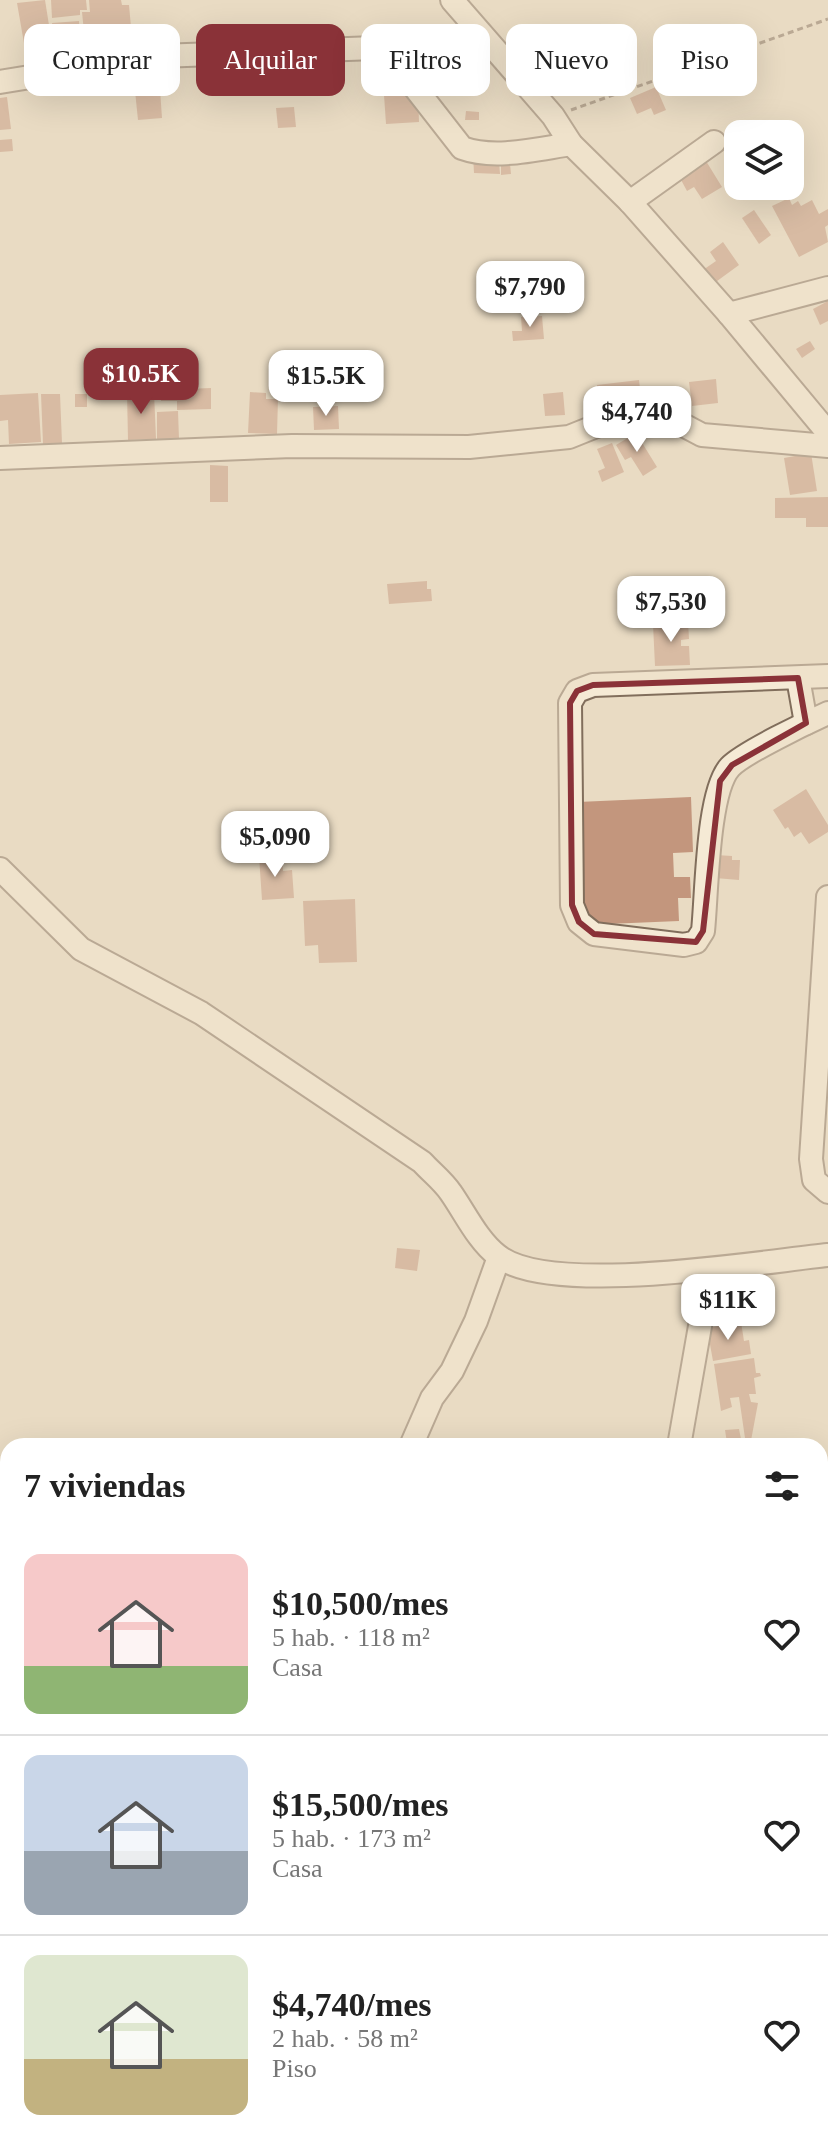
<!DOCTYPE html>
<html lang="es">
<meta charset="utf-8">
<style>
body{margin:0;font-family:"Times New Roman",serif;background:#f2f2f2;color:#222;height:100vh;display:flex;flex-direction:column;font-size:30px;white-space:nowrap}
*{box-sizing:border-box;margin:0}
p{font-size:26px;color:#767676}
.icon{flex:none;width:44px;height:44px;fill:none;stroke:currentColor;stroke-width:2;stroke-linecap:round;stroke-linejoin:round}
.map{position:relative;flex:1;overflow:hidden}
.side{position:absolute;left:0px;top:1438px;width:828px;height:714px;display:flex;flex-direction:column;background:#fff;border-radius:24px 24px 0 0;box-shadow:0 8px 32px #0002}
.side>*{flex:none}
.banner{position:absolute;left:24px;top:24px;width:780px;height:72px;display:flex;gap:16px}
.buttons{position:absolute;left:724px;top:120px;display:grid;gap:16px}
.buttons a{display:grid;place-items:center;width:80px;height:80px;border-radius:16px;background:#fff;box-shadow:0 8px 32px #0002;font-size:40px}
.price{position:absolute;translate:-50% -68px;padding:0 18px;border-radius:16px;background:#fff;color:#222;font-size:26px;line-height:52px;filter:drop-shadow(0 2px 4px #0008)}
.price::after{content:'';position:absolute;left:50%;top:48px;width:24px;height:18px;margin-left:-12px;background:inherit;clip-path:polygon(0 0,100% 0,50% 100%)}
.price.current{background:#8a3238;color:#fff}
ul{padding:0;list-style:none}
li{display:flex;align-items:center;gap:24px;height:200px;padding:0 24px}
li+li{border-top:2px solid #e0e0e0}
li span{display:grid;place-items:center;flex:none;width:224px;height:160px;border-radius:16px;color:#555}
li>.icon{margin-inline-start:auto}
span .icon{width:96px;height:96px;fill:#fffc;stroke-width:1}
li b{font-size:34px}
h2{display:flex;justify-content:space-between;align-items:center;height:96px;padding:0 24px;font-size:34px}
.pill{padding:0 28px;border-radius:16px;background:#fff;box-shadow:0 8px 32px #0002;font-size:28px;line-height:72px}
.pill.current{background:#8a3238;color:#fff}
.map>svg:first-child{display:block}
</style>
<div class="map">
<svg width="828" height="2151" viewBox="0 0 828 2151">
<rect width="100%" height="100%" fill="#e9dbc3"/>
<g fill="#c3967d">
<polygon points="45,0 52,44 25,49 17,3"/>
<polygon points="51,0 86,0 87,10 80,10 80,15 52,18"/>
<polygon points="89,0 121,0 122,5 129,5 131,27 84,32 82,12 90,12"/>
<polygon points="79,21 81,49 55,52 52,23"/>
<polygon points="438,57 443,66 428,74 424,65"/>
<polygon points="656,87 666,110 654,115 651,108 637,114 630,98"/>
<polygon points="160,89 162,118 138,120 135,91"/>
<polygon points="418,93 419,122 386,124 384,95"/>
<polygon points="7,97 11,129 0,130 0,98"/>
<polygon points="294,107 296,127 278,128 276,108"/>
<polygon points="466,111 479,112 479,120 465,120"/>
<polygon points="12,139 13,151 0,152 0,140"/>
<polygon points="473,155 499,161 500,174 474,173"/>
<polygon points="501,160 517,160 517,164 510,164 511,174 501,175"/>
<polygon points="706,161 722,187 702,199 694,187 687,191 680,178"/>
<polygon points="789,198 792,205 798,201 801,206 812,200 819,214 828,209 828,225 825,227 828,242 799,257 772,206"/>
<polygon points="754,210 771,235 759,244 742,218"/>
<polygon points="723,242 739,265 713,284 703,270 716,261 710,252"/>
<polygon points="542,274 544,295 527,297 525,276"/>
<polygon points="828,301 828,321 820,325 813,309"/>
<polygon points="542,316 544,339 513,341 512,331 522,331 521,317"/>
<polygon points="810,341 815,349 802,358 796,349"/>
<polygon points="716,379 718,403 692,406 689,382"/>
<polygon points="639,380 641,398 598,402 597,385"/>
<polygon points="211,388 211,409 177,410 177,401 161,401 160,390"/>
<polygon points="154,392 156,439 128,440 127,393"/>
<polygon points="250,392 266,393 266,399 278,399 277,434 248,433"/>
<polygon points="563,392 565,415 545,416 543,394"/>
<polygon points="38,393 41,442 9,444 8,420 0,421 0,395"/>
<polygon points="41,394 60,394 62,443 43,444"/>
<rect x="75" y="394" width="12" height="13"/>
<polygon points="338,406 339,429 314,430 313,407"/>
<polygon points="178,411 179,439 157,439 157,412"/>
<polygon points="636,433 657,467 643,476 631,457 625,460 616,445"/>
<polygon points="612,443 624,472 602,482 598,471 605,468 597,449"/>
<polygon points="811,453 817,491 790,495 784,458"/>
<polygon points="210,465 228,466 228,502 210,502"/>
<polygon points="828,497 828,527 806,527 806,518 775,518 775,498"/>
<polygon points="427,581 427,589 431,589 432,601 389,604 387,584"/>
<polygon points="688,621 689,639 681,640 681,646 689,646 690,665 655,666 653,624"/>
<polygon points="806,789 828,825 828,832 809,844 801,832 794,837 788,827 785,829 773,810"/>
<polygon points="691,797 693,852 673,853 674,877 690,877 691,898 678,898 679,921 583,925 578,802"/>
<polygon points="282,855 283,871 292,870 294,898 262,900 259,856"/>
<polygon points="716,855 732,856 732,860 740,860 739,880 715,878"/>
<polygon points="355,899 357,962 319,963 318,945 305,946 303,901"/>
<polygon points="397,1248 420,1250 417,1271 395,1268"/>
<polygon points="741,1322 744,1341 749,1340 751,1354 713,1361 707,1328"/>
<polygon points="754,1358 756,1373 760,1373 761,1376 754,1378 756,1394 749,1394 751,1402 758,1403 750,1446 741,1446 740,1441 727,1443 725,1430 739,1429 741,1439 745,1438 739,1397 730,1398 732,1407 721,1411 714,1364"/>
<polygon points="825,1577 828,1577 828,1600 821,1599"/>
</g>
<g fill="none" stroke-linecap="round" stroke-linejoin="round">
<defs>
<g id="minor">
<polyline points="452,0 553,116 571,144 630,202 729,314 828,433"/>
<path d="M0 82 159 56 375 48 391 57 462 148C495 160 537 149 571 144"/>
<polyline points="630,202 714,142"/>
<polyline points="729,314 828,288"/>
<polyline points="0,458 292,446 469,447 569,437 646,406 658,409 668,417 702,435 828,446"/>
<path d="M828 676 593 685 577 691 570 703 572 905 579 922 594 934 684 945 696 942 703 931C707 894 707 792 730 767 743 753 808 722 828 713"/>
<polyline points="798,678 806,723"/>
<path d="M0 869 81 949 201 1013 422 1162C431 1172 443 1181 451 1193 465 1213 478 1241 498 1256 551 1297 759 1262 828 1255"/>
<polyline points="828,897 811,1159 814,1180 828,1192"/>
<polyline points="411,1446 432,1398 452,1371 476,1321 499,1257"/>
<polyline points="679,1446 710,1269"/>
<polyline points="820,1786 828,1788"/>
</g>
</defs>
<use href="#minor" stroke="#816e5c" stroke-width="26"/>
<g stroke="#816e5c" stroke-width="3" stroke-dasharray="6 4" stroke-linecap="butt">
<polyline points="571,110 828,19"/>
<polyline points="0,1783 8,1776"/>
</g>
<use href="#minor" stroke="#f5ead5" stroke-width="22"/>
</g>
<path d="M0 0H828V2151H0ZM798 678 806 723 732 765 720 781 703 931 696 942 594 934 579 922 572 905 570 703 577 691 593 685Z" fill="#e9dbc3" fill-opacity=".55" fill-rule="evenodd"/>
<path fill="none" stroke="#8a3238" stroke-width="6" stroke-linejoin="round" d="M798 678 806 723 732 765 720 781 703 931 696 942 594 934 579 922 572 905 570 703 577 691 593 685Z"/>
</svg>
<div class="buttons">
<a><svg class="icon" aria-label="layers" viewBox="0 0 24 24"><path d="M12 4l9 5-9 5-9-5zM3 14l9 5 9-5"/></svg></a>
</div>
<b class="price" style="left:530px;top:329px">$7,790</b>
<b class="price current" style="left:141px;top:416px">$10.5K</b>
<b class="price" style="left:326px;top:418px">$15.5K</b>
<b class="price" style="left:637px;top:454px">$4,740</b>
<b class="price" style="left:671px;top:644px">$7,530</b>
<b class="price" style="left:275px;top:879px">$5,090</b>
<b class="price" style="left:728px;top:1342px">$11K</b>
<div class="banner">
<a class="pill">Comprar</a>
<a class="pill current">Alquilar</a>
<a class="pill">Filtros</a>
<a class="pill">Nuevo</a>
<a class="pill">Piso</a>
</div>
<section class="side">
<h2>7 viviendas<svg class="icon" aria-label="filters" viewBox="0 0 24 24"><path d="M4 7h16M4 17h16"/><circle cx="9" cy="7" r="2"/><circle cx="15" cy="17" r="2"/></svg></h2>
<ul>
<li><span style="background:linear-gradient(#f6c9c9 70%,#8fb573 0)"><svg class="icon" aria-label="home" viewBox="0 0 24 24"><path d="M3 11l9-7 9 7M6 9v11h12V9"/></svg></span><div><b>$10,500/mes</b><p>5 hab. · 118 m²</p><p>Casa</p></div><svg class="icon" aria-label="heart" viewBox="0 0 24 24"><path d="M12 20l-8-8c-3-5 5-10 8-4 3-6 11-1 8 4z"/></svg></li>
<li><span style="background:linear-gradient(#c9d6e8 60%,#9aa5b1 0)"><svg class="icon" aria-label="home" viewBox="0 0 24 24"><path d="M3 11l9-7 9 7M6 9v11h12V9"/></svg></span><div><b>$15,500/mes</b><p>5 hab. · 173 m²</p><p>Casa</p></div><svg class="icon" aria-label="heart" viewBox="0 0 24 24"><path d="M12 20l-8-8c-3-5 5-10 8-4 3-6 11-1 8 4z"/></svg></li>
<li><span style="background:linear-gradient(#dfe7d0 65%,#c2b280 0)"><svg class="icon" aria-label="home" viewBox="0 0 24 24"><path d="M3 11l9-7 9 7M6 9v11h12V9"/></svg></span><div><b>$4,740/mes</b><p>2 hab. · 58 m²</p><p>Piso</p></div><svg class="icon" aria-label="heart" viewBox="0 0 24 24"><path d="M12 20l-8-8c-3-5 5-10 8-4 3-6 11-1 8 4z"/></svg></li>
</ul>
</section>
</div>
